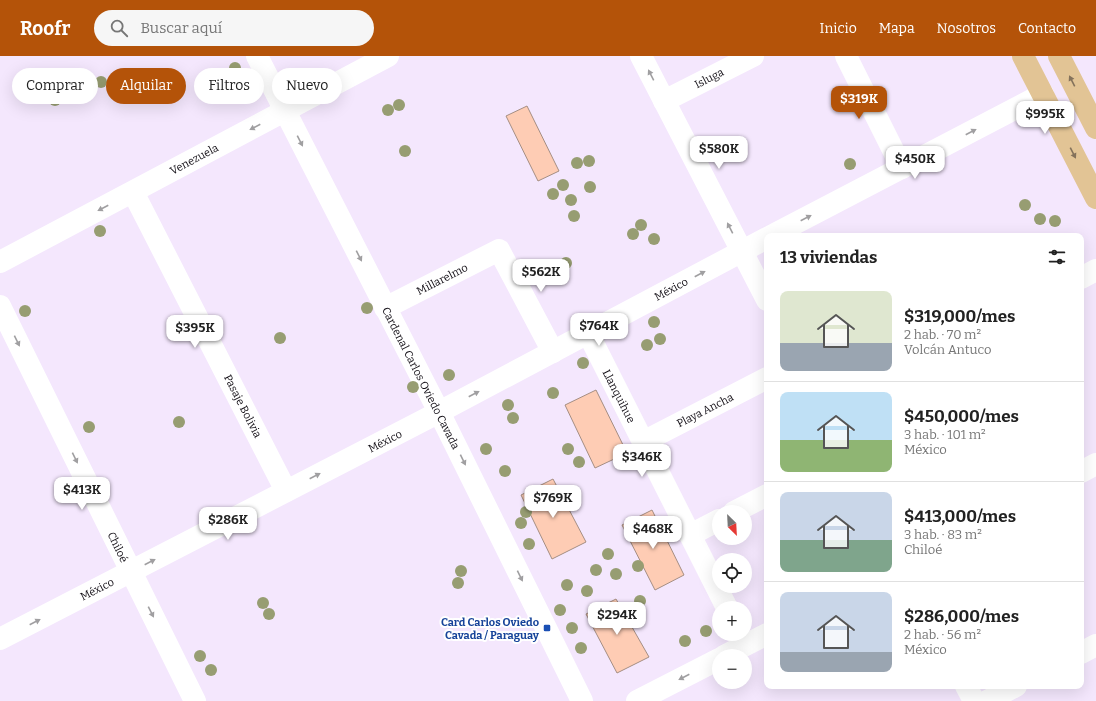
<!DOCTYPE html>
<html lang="es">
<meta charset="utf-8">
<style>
body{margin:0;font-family:Bitter,serif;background:#f6f6f6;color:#222;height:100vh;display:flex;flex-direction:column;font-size:15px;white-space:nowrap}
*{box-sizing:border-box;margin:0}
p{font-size:13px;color:#767676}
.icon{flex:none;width:22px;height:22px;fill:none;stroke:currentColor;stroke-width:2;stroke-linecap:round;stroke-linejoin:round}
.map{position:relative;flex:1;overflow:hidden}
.panel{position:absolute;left:764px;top:177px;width:320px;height:456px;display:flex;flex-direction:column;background:#fff;border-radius:8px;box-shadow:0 4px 16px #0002}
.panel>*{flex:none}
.top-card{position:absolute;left:12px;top:12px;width:380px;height:36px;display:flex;gap:8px}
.needle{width:26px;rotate:156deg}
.tools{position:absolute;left:712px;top:449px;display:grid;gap:8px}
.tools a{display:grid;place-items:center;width:40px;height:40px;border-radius:50%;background:#fff;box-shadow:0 4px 16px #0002;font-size:20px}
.price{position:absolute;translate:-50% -34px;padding:0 9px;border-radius:8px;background:#fff;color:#222;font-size:13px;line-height:26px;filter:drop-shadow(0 1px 2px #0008)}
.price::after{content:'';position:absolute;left:50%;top:24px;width:12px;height:9px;margin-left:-6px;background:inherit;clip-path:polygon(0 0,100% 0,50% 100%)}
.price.selected{background:#b45309;color:#fff}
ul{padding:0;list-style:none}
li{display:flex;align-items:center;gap:12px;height:100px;padding:0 16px}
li+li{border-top:1px solid #e0e0e0}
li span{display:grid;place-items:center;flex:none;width:112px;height:80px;border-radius:8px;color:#555}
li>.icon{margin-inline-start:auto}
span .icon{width:48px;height:48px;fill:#fffc;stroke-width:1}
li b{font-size:17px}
h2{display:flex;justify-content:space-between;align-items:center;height:48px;padding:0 16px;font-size:17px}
.pill{padding:0 14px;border-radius:18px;background:#fff;box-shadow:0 4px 16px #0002;font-size:14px;line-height:36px}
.pill.selected{background:#b45309;color:#fff}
header{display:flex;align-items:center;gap:24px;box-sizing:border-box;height:56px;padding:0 20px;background:#b45309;color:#fff}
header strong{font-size:19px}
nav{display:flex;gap:22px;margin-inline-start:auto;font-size:14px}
.search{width:280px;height:36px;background:#f6f6f6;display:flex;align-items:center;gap:10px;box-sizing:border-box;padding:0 14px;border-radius:22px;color:#767676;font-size:15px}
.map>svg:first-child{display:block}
</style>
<header>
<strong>Roofr</strong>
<div class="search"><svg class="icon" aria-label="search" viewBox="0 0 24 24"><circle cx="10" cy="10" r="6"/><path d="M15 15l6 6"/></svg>Buscar aquí</div>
<nav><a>Inicio</a><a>Mapa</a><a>Nosotros</a><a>Contacto</a></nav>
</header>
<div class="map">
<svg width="1096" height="645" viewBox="0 0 1096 645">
<rect width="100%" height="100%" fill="#f4e7fd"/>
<g fill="#feccb4" stroke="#a58e83">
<polygon points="527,50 559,115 538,125 506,60"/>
<polygon points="596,334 627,397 595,412 565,349"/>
<polygon points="553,423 586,486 552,503 521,439"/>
<polygon points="652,454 684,519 655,534 622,469"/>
<polygon points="616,543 649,601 617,617 586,558"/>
</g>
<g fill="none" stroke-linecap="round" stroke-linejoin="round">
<g stroke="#fff" stroke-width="22">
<polyline points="257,0 439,356 582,645"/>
<polyline points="641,0 767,244"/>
<polyline points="846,0 902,112"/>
<polyline points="664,45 753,0"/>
<polyline points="133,136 286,435"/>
<polyline points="771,180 1043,38"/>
<polyline points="0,206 388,0"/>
<polyline points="1081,222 1096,214"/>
<polyline points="0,250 195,645"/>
<polyline points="385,252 499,194 553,296"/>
<polyline points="588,277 727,552"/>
<polyline points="643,386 767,322"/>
<polyline points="1081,416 1096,408"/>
<polyline points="734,456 767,439"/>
<polyline points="690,479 719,464"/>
<polyline points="0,583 426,363 767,182"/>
<polyline points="1081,597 1096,589"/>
<polyline points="724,600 767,578"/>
<polyline points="966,630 974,645"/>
<polyline points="637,645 719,603"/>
<polyline points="987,645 1016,630"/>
</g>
<g stroke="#e2c495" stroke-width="22">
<polyline points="1023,0 1096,142"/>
<polyline points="1059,0 1096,72"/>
</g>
</g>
<g fill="#979d72">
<circle cx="235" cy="12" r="6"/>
<circle cx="101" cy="26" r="6"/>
<circle cx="55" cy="44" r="6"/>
<circle cx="399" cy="49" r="6"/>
<circle cx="388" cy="54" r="6"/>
<circle cx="405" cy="95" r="6"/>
<circle cx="589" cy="105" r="6"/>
<circle cx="577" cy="107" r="6"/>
<circle cx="850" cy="108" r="6"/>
<circle cx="563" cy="129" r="6"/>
<circle cx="590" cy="131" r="6"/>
<circle cx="553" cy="138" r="6"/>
<circle cx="571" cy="144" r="6"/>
<circle cx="1025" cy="149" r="6"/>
<circle cx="574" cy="160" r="6"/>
<circle cx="1040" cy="163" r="6"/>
<circle cx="1055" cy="165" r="6"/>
<circle cx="641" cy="169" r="6"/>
<circle cx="100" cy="175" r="6"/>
<circle cx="633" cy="178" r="6"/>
<circle cx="654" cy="183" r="6"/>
<circle cx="566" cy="207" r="6"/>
<circle cx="367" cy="252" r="6"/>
<circle cx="25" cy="255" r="6"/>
<circle cx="654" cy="266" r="6"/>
<circle cx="280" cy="282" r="6"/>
<circle cx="660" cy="283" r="6"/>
<circle cx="647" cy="289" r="6"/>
<circle cx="583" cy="307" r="6"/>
<circle cx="449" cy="319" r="6"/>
<circle cx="413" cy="331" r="6"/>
<circle cx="553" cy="337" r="6"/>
<circle cx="508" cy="349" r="6"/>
<circle cx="513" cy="362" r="6"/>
<circle cx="179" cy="366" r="6"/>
<circle cx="89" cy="371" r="6"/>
<circle cx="486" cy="393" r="6"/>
<circle cx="568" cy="393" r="6"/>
<circle cx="579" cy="406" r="6"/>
<circle cx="505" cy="415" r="6"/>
<circle cx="526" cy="456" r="6"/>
<circle cx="521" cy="467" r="6"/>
<circle cx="529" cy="488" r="6"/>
<circle cx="608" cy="498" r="6"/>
<circle cx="638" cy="510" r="6"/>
<circle cx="596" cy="514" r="6"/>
<circle cx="461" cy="515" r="6"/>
<circle cx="616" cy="518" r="6"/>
<circle cx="458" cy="527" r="6"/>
<circle cx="567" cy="529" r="6"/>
<circle cx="587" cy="535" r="6"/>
<circle cx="640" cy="545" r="6"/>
<circle cx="263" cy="547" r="6"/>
<circle cx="560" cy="554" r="6"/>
<circle cx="269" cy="558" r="6"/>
<circle cx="572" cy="572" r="6"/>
<circle cx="706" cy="575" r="6"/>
<circle cx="685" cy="585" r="6"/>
<circle cx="581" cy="592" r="6"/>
<circle cx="200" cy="600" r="6"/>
<circle cx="211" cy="614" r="6"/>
</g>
<defs><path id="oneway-solid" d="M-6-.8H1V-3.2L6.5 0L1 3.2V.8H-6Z"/></defs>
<g fill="#a09fa1">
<use href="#oneway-solid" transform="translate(651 19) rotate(-117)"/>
<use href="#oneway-solid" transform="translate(255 71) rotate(152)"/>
<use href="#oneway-solid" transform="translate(971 76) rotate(-28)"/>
<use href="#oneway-solid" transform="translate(300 85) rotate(63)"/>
<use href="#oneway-solid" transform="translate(103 152) rotate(152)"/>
<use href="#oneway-solid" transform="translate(806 162) rotate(-27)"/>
<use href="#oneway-solid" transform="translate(730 172) rotate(-117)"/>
<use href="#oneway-solid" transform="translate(359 200) rotate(63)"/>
<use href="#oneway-solid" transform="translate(700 218) rotate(-28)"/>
<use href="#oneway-solid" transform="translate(17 285) rotate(64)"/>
<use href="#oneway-solid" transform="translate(474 338) rotate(-28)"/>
<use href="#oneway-solid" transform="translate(75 402) rotate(64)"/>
<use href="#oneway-solid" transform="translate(463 404) rotate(64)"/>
<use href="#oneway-solid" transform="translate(315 420) rotate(-27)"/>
<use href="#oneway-solid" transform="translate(150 506) rotate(-27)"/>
<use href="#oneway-solid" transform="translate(520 520) rotate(64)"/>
<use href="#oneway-solid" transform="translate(151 556) rotate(63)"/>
<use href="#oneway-solid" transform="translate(35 566) rotate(-27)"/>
<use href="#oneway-solid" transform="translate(684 621) rotate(153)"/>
</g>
<g fill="#84725b">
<use href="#oneway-solid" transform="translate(1072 25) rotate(-117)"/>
<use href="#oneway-solid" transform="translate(1073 97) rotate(63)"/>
</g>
<rect fill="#1a4fb4" stroke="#fff" stroke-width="1.5" x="543" y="568" width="8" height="8" rx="2"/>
<g text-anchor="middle" stroke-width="4" stroke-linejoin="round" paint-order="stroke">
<g font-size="11" fill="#120e15" stroke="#fff">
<text transform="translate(709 22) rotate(-27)" y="4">Isluga</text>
<text transform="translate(194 103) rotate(-28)" y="4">Venezuela</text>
<text transform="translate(442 223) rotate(-27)" y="4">Millarelmo</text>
<text transform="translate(671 233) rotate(-28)" y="4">México</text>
<text transform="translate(421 322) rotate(63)" y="4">Cardenal Carlos Oviedo Cavada</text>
<text transform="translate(619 340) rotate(63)" y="4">Llanquihue</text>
<text transform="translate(243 350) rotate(63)" y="4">Pasaje Bolivia</text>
<text transform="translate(705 354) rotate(-27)" y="4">Playa Ancha</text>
<text transform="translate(385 385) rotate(-27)" y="4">México</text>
<text transform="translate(118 491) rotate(64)" y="4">Chiloé</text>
<text transform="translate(97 533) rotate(-27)" y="4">México</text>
</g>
<g font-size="11" font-weight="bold" fill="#164399" stroke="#fff" text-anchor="end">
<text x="539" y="570">Card Carlos Oviedo<tspan x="539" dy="13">Cavada / Paraguay</tspan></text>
</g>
</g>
</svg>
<div class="tools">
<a><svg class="needle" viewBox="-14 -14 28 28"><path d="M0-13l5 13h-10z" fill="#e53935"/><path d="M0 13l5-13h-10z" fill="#767676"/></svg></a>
<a><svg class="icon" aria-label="locate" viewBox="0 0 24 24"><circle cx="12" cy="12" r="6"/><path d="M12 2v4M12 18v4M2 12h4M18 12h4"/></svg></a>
<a>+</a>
<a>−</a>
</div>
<b class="price selected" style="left:859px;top:64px">$319K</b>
<b class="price" style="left:1045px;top:79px">$995K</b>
<b class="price" style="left:719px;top:114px">$580K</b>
<b class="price" style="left:915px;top:124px">$450K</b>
<b class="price" style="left:541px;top:237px">$562K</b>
<b class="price" style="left:599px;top:291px">$764K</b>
<b class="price" style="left:195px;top:293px">$395K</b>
<b class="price" style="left:642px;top:422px">$346K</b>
<b class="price" style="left:82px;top:455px">$413K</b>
<b class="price" style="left:553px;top:463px">$769K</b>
<b class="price" style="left:228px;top:485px">$286K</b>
<b class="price" style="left:653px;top:494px">$468K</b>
<b class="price" style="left:617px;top:580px">$294K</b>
<div class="top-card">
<a class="pill">Comprar</a>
<a class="pill selected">Alquilar</a>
<a class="pill">Filtros</a>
<a class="pill">Nuevo</a>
</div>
<section class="panel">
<h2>13 viviendas<svg class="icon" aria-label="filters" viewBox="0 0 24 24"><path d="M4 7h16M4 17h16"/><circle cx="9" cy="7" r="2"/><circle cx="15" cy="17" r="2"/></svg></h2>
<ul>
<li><span style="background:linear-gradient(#dfe7d0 65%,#9aa5b1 0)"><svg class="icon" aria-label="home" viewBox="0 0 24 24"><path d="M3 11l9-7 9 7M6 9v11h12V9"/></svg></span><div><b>$319,000/mes</b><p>2 hab. · 70 m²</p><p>Volcán Antuco</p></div></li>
<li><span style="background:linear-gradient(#bfe0f5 60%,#8fb573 0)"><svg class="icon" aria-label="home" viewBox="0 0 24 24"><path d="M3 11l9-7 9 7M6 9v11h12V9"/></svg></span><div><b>$450,000/mes</b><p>3 hab. · 101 m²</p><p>México</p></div></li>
<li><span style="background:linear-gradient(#c9d6e8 60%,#7fa58c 0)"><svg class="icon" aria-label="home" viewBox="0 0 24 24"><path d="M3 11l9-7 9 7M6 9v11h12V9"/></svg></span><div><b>$413,000/mes</b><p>3 hab. · 83 m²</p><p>Chiloé</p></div></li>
<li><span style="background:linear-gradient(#c9d6e8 75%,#9aa5b1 0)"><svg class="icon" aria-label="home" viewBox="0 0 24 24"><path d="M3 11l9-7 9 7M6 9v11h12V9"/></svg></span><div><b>$286,000/mes</b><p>2 hab. · 56 m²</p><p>México</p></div></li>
</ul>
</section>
</div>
